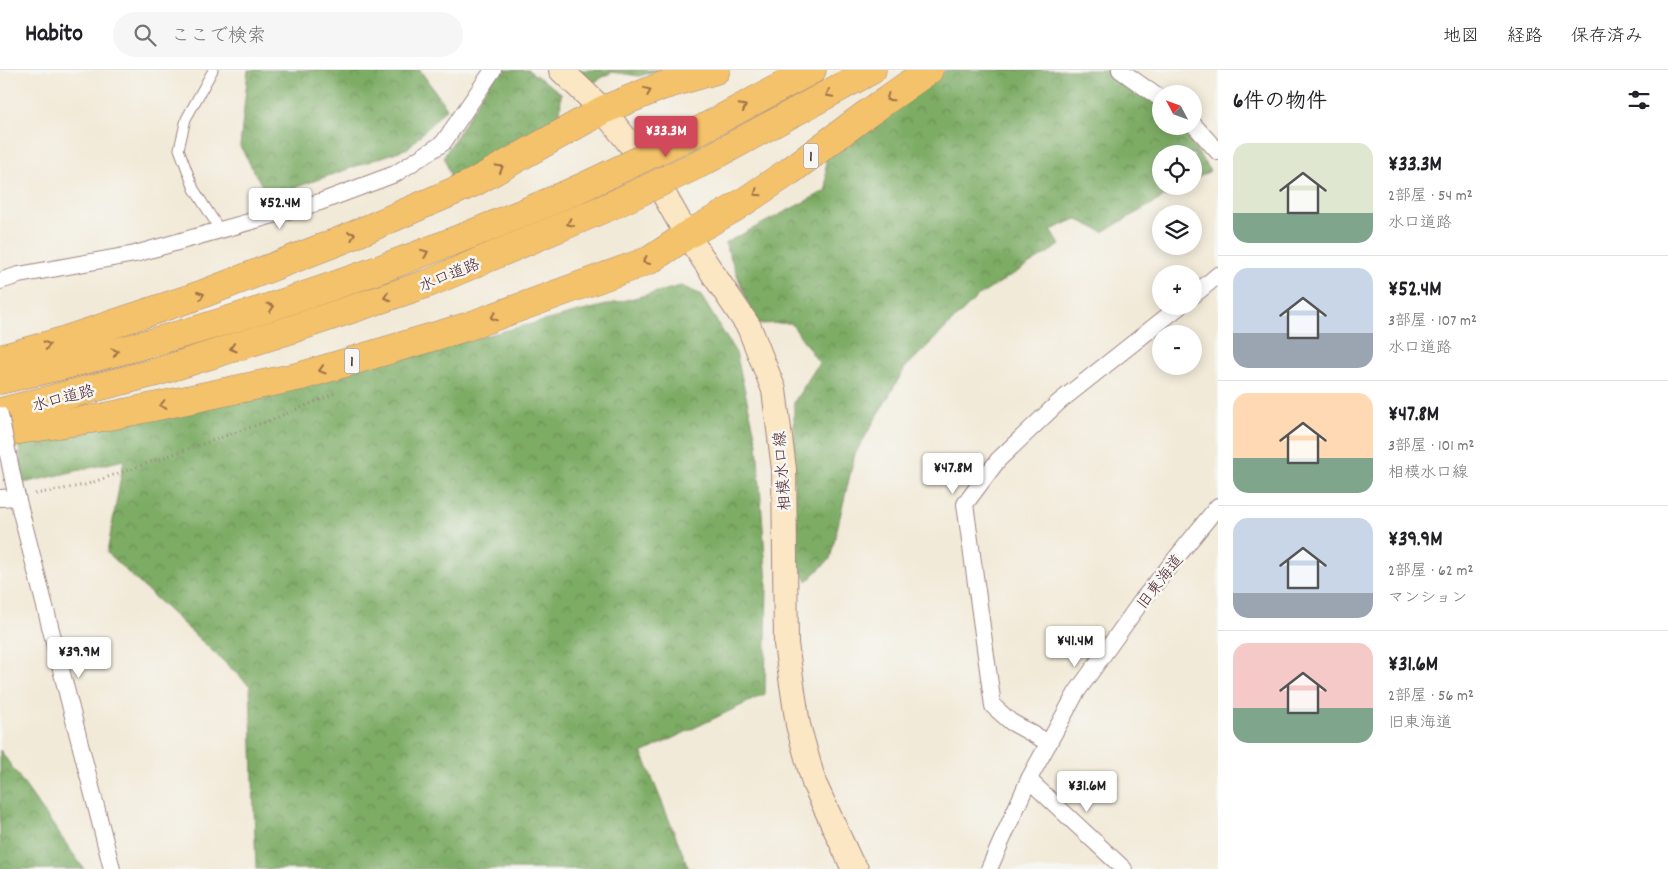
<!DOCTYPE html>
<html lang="ja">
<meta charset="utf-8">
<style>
body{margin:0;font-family:Dekko,"Klee One",sans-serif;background:#f6f6f6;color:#202124;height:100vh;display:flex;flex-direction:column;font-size:19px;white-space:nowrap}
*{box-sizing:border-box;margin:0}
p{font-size:16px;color:#757577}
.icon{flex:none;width:28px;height:28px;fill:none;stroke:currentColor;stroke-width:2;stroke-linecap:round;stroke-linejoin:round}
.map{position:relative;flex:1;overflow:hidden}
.details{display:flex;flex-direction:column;background:#fff;width:450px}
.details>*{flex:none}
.needle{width:32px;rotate:311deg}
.tools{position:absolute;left:1152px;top:15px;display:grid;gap:10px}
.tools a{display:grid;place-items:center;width:50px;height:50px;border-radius:50%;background:#fff;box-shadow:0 2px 12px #0003;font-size:25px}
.price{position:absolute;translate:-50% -42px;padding:0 11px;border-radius:5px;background:#fff;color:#222;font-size:16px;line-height:32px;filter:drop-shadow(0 1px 2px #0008)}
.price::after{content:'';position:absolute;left:50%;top:30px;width:15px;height:11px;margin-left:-8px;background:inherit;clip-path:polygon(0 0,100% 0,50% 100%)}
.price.current{background:#d1495b;color:#fff}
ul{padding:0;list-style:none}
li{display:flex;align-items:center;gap:15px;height:125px;padding:0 15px}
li+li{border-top:1px solid #e0e0e0}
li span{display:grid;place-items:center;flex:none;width:140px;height:100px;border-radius:15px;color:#555}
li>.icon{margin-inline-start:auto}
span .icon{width:60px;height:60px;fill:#fffc;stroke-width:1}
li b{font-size:21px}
h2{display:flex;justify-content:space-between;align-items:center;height:60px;padding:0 15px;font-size:21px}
header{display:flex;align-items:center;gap:30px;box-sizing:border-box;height:70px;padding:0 25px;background:#fff;border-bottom:1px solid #e0e0e0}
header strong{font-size:24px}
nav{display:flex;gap:28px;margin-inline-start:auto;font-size:18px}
.search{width:350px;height:45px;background:#f6f6f6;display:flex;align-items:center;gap:12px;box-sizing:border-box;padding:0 18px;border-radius:28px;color:#757577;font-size:19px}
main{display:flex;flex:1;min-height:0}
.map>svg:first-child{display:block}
</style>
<header>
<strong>Habito</strong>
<div class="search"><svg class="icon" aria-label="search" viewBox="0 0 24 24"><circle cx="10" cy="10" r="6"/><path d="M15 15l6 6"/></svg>ここで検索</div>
<nav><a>地図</a><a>経路</a><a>保存済み</a></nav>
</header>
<main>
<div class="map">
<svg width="1218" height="799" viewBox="0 0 1218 799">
<defs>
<pattern id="forest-crowns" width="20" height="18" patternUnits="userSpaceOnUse" patternTransform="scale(1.25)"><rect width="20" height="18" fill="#7dac65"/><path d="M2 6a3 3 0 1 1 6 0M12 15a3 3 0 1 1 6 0" fill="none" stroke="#688b53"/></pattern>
</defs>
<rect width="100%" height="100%" fill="#f6f6f2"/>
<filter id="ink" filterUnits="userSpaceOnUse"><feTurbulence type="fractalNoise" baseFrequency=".02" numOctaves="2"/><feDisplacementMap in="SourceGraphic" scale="10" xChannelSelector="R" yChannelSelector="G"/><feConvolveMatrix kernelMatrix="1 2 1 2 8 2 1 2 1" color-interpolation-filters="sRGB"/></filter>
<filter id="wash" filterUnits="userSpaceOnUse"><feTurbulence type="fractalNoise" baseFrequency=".0096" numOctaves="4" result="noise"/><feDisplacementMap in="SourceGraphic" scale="20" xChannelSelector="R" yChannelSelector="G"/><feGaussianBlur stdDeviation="1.12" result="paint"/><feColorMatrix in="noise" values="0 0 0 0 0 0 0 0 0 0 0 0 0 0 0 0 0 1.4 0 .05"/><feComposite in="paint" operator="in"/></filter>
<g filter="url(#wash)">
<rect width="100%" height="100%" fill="#f2ead8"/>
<g fill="url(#forest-crowns)" stroke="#646648">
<polygon points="248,0 420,0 447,38 408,78 268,127 240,76"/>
<polygon points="502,0 528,0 561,23 560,54 479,100 451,108 444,86 495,4"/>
<polygon points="576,0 661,0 639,6 612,2 589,15"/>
<polygon points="946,0 1106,0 1161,33 1161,56 1180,56 1210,101 1194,110 1194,84 1161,84 1161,116 1183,116 1103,162 1076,149 1051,160 1060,175 977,227 905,298 855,384 830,489 807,511 794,488 794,332 819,293 791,253 756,254 725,173 827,120 825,88"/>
<polygon points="681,216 700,224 736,283 757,373 767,514 765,624 642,683 689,799 256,799 250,616 107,483 124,390 24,413 18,371 299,313"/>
<polygon points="0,680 84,799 0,799"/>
</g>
</g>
<g filter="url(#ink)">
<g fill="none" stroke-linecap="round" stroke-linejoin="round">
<defs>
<polyline id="lane" points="213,0 186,49 179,79 194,119 220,160"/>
<g id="street">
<polyline points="1120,0 1161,29"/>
<polyline points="1194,55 1218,82"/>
<polyline points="0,211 19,205 135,184 320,132 395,104 443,73 493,0"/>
<polyline points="1194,225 1218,205"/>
<polyline points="15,419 112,799"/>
<polyline points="0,428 17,427"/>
<polyline points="1049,673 1011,652 993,636 965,434 998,390 1059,332 1180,236"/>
<polyline points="1029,710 1124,799"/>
<polyline points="989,799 1030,707 1076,623 1143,529 1218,436"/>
</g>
<polyline id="secondary" points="561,0 603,40 649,98 687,165 749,257 774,320 784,399 786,574 798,655 814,713 851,793 856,799"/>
<g id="highway">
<polyline points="685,68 812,0"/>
<polyline points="701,93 872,0"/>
<polyline points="0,289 59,272 200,225 342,170 473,113 603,40 662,16 716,0"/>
<path d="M0 310C162 275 320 225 474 163 518 145 563 127 606 106"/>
<polyline points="0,342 157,302 293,259 429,213 615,134"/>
<polyline points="0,363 105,347 301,306 466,257 650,190 687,165 733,139 790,101 868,43 929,0"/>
</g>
</defs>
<use href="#lane" stroke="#9e8482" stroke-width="11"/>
<use href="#street" stroke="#9e8482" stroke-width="18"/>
<use href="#secondary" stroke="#9e8482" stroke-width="26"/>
<use href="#highway" stroke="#9e8482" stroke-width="29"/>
<polyline stroke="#9e8482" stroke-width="3" stroke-dasharray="1 4" stroke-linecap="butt" points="35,424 85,415 271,350 336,323"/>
<use href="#lane" stroke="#fff" stroke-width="9"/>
<use href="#street" stroke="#fff" stroke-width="16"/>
<use href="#secondary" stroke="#fbe7c3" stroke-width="24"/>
<use href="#highway" stroke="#f4c26a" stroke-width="28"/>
<defs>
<polyline id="street-bridge" points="0,345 15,419"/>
<g id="highway-bridge">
<polyline points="606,106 685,68"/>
<polyline points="615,134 701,93"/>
</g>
</defs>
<use href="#street-bridge" stroke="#9e8482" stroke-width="18" stroke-linecap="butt"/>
<use href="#highway-bridge" stroke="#9e8482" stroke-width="29" stroke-linecap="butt"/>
<use href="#street-bridge" stroke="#fff" stroke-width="16"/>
<use href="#highway-bridge" stroke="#f4c26a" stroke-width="28"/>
</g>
<defs><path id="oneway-chevron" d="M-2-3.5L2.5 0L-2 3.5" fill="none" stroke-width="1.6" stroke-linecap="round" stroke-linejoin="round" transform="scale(1.25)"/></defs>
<g stroke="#9f704a">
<use href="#oneway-chevron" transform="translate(648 21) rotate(-22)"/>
<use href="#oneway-chevron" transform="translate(829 24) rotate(152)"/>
<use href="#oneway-chevron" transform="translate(889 28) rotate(145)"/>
<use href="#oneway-chevron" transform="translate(743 37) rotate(-28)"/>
<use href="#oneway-chevron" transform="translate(500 98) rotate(-30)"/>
<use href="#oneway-chevron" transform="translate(757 123) rotate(146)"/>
<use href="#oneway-chevron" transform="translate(570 153) rotate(157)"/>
<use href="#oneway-chevron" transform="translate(352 165) rotate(-23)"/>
<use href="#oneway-chevron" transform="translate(425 183) rotate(-22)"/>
<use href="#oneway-chevron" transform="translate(646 191) rotate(156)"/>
<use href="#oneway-chevron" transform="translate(201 225) rotate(-20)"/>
<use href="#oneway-chevron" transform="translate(387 227) rotate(161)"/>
<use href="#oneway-chevron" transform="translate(271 237) rotate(-17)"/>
<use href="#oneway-chevron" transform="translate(494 247) rotate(161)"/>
<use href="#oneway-chevron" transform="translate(47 275) rotate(-16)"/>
<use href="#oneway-chevron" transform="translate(233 278) rotate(163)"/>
<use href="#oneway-chevron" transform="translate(115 282) rotate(-16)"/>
<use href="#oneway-chevron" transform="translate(322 300) rotate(163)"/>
<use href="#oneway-chevron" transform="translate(163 335) rotate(168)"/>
</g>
</g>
<g text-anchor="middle" stroke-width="5" stroke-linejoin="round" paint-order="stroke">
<g fill="#f6f6f2" stroke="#7e6067" stroke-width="1">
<rect x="803.5" y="73.5" width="15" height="25" rx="4"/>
<rect x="344.5" y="278.5" width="15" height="25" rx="4"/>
</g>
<g font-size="15" font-weight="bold" fill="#4a1f2b">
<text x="811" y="91">1</text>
<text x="352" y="296">1</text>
</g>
<g font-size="16" fill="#4a1f2b" stroke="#f6f6f2">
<text transform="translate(449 204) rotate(-22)" y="6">水口道路</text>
<text transform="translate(63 327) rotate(-15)" y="6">水口道路</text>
<text transform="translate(781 401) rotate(-94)" y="6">相模水口線</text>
<text transform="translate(1159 511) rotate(-52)" y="6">旧東海道</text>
</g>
</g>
</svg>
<div class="tools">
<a><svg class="needle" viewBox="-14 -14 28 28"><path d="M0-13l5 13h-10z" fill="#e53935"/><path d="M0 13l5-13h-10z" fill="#757577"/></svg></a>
<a><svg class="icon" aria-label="locate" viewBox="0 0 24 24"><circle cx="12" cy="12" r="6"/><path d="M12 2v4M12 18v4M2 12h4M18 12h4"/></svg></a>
<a><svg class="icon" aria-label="layers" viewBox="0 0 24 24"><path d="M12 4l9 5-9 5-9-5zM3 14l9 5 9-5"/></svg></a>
<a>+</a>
<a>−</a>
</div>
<b class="price current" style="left:666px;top:88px">¥33.3M</b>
<b class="price" style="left:280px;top:160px">¥52.4M</b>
<b class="price" style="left:953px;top:425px">¥47.8M</b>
<b class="price" style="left:1075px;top:598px">¥41.4M</b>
<b class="price" style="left:79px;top:609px">¥39.9M</b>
<b class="price" style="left:1087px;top:743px">¥31.6M</b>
</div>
<section class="details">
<h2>6件の物件<svg class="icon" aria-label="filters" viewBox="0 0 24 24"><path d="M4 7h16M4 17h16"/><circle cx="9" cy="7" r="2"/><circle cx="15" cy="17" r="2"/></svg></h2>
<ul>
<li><span style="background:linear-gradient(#dfe7d0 70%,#7fa58c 0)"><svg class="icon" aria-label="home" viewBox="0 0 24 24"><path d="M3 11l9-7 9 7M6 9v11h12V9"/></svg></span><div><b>¥33.3M</b><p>2部屋 · 54 m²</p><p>水口道路</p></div></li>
<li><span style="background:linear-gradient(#c9d6e8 65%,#9aa5b1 0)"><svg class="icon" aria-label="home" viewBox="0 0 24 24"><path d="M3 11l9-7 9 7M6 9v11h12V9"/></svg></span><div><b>¥52.4M</b><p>3部屋 · 107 m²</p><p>水口道路</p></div></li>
<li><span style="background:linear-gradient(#ffd9b3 65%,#7fa58c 0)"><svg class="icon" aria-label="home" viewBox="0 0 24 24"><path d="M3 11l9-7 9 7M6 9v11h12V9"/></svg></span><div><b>¥47.8M</b><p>3部屋 · 101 m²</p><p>相模水口線</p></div></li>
<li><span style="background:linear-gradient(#c9d6e8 75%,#9aa5b1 0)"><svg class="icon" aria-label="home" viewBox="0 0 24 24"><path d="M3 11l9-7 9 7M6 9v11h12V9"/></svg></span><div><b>¥39.9M</b><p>2部屋 · 62 m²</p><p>マンション</p></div></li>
<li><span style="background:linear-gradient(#f6c9c9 65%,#7fa58c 0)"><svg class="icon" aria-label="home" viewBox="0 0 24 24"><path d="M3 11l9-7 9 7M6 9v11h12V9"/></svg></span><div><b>¥31.6M</b><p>2部屋 · 56 m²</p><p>旧東海道</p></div></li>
</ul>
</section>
</main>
